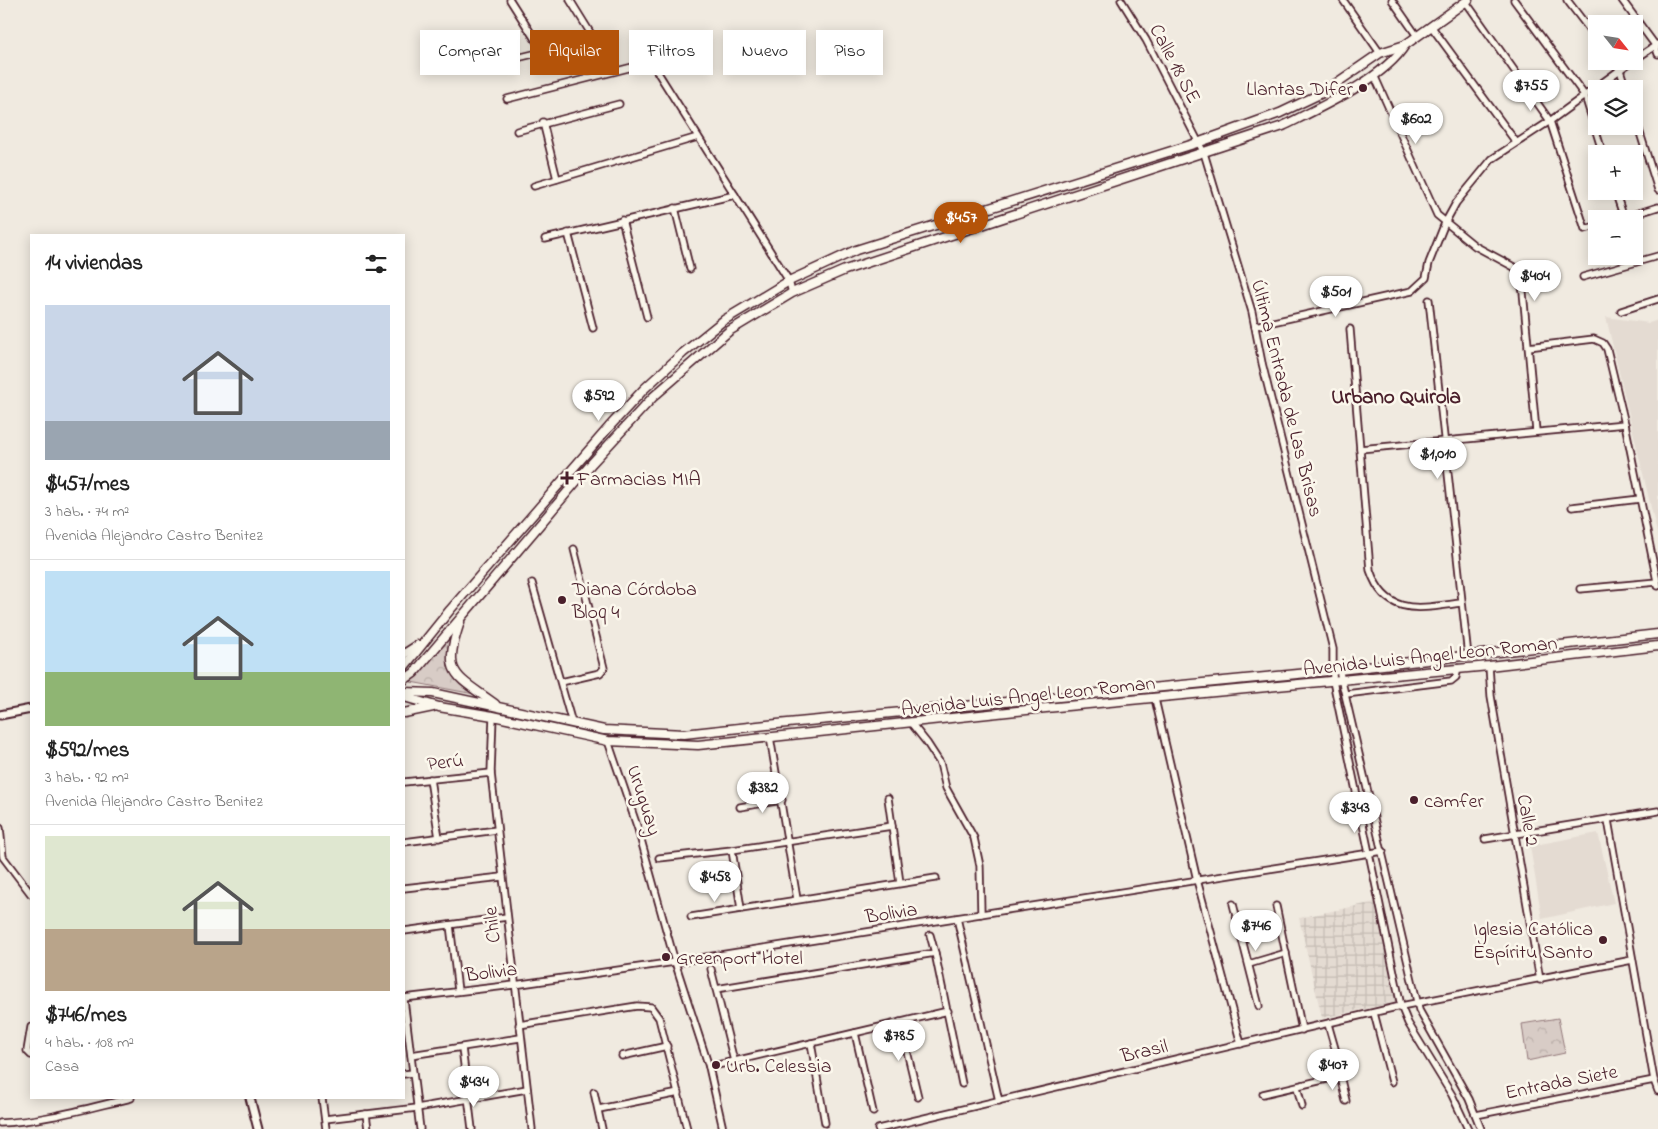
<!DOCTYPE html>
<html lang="es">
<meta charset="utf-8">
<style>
body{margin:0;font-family:"Indie Flower",sans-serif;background:#f2f2f2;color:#222;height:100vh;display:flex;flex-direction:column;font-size:19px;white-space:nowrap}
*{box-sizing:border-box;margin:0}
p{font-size:16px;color:#767676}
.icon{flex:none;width:28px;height:28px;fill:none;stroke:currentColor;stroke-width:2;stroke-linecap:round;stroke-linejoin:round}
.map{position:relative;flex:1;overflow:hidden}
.sheet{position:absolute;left:30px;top:234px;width:375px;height:865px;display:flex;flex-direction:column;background:#fff;border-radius:0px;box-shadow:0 2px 12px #0003}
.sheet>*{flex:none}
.guide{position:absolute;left:420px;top:30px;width:475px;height:45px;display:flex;gap:10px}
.needle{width:32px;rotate:120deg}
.tools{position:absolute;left:1588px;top:15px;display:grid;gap:10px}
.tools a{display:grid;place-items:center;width:55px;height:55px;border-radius:0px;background:#fff;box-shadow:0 2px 12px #0003;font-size:25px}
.price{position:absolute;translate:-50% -42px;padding:0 11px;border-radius:18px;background:#fff;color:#222;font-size:16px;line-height:32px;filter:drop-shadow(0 1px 2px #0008)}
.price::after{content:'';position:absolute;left:50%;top:30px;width:15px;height:11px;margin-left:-8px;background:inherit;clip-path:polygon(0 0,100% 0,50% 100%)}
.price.active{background:#b45309;color:#fff}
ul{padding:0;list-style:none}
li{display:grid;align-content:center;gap:10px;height:265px;padding:0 15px}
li+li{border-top:1px solid #e0e0e0}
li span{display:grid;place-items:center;height:155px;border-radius:0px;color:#555}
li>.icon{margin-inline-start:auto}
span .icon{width:90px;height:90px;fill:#fffc;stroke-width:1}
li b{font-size:21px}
h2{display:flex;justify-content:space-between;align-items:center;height:60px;padding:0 15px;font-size:21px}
.chip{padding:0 18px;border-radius:0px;background:#fff;box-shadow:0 2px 12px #0003;font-size:18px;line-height:45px}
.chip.active{background:#b45309;color:#fff}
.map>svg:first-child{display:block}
</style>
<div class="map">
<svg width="1658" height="1129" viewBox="0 0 1658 1129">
<defs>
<pattern id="industrial-grid" width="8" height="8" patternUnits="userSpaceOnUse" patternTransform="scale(1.25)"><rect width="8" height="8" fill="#e4dbd2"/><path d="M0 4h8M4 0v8" fill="none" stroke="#c5bcb4"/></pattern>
<pattern id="park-crowns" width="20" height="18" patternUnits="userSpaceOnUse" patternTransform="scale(1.25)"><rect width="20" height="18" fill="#d8ccc6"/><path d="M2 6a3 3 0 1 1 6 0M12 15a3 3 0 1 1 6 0" fill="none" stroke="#bbafaa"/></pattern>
</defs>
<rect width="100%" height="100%" fill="#f0eae0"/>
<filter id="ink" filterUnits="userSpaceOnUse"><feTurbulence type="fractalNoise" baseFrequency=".02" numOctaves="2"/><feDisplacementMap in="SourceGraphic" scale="10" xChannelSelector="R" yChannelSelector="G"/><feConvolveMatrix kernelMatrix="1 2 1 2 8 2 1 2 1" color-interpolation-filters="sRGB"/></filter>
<g filter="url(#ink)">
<g fill="#e4dbd2">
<polygon points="1606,317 1649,323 1658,320 1658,537"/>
<polygon points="1598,833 1614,903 1542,919 1530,846"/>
</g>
<polygon fill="url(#industrial-grid)" points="1375,902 1397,1002 1322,1018 1299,918"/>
<g fill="url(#park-crowns)" stroke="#917678">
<path d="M451 635C446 665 452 674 474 694L411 682Z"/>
<polygon points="1558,1018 1565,1053 1527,1061 1522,1024"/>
</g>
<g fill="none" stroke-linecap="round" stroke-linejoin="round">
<defs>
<g id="minor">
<polyline points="510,0 543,52"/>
<polyline points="570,0 614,71"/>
<polyline points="1121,0 1146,40 1204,153 1252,312 1262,363 1333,649 1333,681 1401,1006 1408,1023 1452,1095 1468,1129"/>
<polyline points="1343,0 1380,53"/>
<polyline points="1392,0 1417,36"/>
<polyline points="1514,0 1585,96 1603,154"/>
<polyline points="1567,0 1596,38"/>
<polyline points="1622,0 1655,45 1658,54"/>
<polyline points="1466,2 1550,121 1585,229 1596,226"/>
<polyline points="1431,26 1516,142"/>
<polyline points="513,59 595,39"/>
<polyline points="1634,60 1658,44"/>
<polyline points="1613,61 1620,70 1626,89"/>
<polyline points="1374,75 1437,215 1475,246 1514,267 1519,274 1523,292 1536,431"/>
<polyline points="507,99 648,63 655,68 789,281 792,293"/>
<polyline points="1634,114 1658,190"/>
<polyline points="543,122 557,179"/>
<polyline points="517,131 619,104"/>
<polyline points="534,186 698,137"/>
<polyline points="1615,191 1624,218"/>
<polyline points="675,208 690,269"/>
<polyline points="1620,219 1658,207"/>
<polyline points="622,220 647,317"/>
<polyline points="568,233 593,328"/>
<polyline points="545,239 735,195"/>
<polyline points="1583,277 1658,256"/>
<polyline points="1429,300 1468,656"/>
<polyline points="1621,311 1658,299"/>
<polyline points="1255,326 1412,291 1426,278 1429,263 1445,223 1456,203 1492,159 1550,121 1632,61"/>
<path d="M1350 329 1370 570C1386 618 1421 608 1461 603"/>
<polyline points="1528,347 1594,339 1603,343 1607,349 1625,424 1658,586"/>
<polyline points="1360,449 1625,424"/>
<polyline points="1572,507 1640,499"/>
<polyline points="532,583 572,723"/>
<polyline points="1580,589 1657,582"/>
<polyline points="1489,666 1491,696 1540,980"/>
<polyline points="1339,669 1419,1010 1469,1099 1481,1129"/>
<polyline points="561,682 600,673 604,668 574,549"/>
<polyline points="1346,694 1451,681 1456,677 1458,668"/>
<polyline points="1155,699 1197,880 1241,1044"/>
<polyline points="493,716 491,773 532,1129"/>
<polyline points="911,723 927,743 940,763 946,788 974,838 980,866 981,914"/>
<polyline points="770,737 797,899"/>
<polyline points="608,741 638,829 675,962 709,1067 723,1129"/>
<polyline points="430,779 439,838"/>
<polyline points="404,782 491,773"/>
<polyline points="888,798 900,883"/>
<polyline points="740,807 782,800"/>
<polyline points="1608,820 1654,1080 1658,1091"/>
<polyline points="0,828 3,857 31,894"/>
<polyline points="1485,839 1658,811"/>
<polyline points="404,842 497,830"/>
<polyline points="732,850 741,909"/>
<polyline points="659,858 732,850 892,826"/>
<polyline points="404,888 502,877"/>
<polyline points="1233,904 1259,1006"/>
<polyline points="1276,906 1302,1030"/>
<polyline points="691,917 936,878"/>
<polyline points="957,918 999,1101"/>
<polyline points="450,925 458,991"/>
<polyline points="404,931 507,917"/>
<polyline points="930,935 935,953"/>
<polyline points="1249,964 1286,953"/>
<polyline points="711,969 716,989"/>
<polyline points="404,998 514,985 675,962 1383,851"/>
<polyline points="404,1000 420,1129"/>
<polyline points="1374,1013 1392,1082"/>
<polyline points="900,1022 918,1097"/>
<polyline points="519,1025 637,1006 651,1007 659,1018 687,1129"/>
<polyline points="31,1027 27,1051 31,1055"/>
<polyline points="855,1033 873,1112"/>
<polyline points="811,1043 825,1123"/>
<polyline points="462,1048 472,1129"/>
<polyline points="411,1055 520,1038"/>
<polyline points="622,1056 667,1046"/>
<polyline points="734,1061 716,989 935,953 962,1084"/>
<polyline points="709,1067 948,1011"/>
<polyline points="404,1074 413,1073"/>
<polyline points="1340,1076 1346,1101"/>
<polyline points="1297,1087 1302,1106"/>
<polyline points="594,1092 602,1129"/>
<polyline points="1263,1094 1340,1076 1342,1073 1328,1024"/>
<polyline points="322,1098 326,1129"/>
<polyline points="599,1109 679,1093"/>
<polyline points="366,1114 368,1129"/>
<polyline points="1476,1115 1654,1080"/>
<polyline points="325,1119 417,1108 527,1089"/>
<path d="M0 1123C45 1121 88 1108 131 1098"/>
<polyline points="878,1129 1401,1006 1632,960"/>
</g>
<g id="tertiary">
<polyline points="0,715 31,709"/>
<polyline points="250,1098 258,1129"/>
</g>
<g id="secondary">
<path d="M460 622C442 675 454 674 495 704"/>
<polyline points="404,654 418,645"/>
<polyline points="404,667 450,610 609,427 644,389 683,353 724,320 789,281 856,250 1200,142 1280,113 1322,93 1380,53 1405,45 1468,0"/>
<path d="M404 680 414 673 592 463 653 397 729 331 792 293 845 270 1283 126C1319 108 1384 79 1405 45"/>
<polyline points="404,692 433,693 604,730 684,734 767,725 1339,670 1658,634"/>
<polyline points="404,697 439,707 493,716 608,741 698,745 1046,708 1489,666 1658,646"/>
<polyline points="404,713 433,707"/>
</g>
</defs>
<use href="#minor" stroke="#4a1f2b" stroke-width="9"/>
<use href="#tertiary" stroke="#4a1f2b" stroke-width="11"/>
<use href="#secondary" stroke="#4a1f2b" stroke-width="11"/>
<use href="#minor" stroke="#fbf7ec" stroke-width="5.5"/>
<use href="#tertiary" stroke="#fbf7ec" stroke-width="7"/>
<use href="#secondary" stroke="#fbf7ec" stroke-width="8"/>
</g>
</g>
<g fill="#4a1f2b" stroke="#fbf7ec" stroke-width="2">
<circle cx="1363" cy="88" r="5"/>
<path d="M564.5 470.5h5v5h5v5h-5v5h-5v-5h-5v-5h5z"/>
<circle cx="562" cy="600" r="5"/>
<circle cx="1414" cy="800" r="5"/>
<circle cx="1603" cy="940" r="5"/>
<circle cx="666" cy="957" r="5"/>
<circle cx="716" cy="1065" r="5"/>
</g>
<g text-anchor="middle" stroke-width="5" stroke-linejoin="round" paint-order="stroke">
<g font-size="20" fill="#4a1f2b" stroke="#fbf7ec">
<text transform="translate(1176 63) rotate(62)" y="7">Calle 18 SE</text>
<text transform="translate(1288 398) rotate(76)" y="7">Última Entrada de Las Brisas</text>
<text transform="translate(1430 655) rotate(-6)" y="7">Avenida Luis Angel Leon Roman</text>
<text transform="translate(1028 695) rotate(-6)" y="7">Avenida Luis Angel Leon Roman</text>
<text transform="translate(445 761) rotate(-6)" y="7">Perú</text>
<text transform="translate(645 800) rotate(72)" y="7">Uruguay</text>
<text transform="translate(1529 820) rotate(80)" y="7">Calle 2</text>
<text transform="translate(891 912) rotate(-9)" y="7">Bolivia</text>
<text transform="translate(491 925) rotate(-96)" y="7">Chile</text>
<text transform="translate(491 971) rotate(-7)" y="7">Bolivia</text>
<text transform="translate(1144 1050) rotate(-13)" y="7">Brasil</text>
<text transform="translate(1561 1081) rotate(-11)" y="7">Entrada Siete</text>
</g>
<g font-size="20" fill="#4a1f2b" stroke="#fbf7ec" text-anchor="start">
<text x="1353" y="95" text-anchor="end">Llantas Difer</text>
<text x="577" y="485">Farmacias MIA</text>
<text x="572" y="595">Diana Córdoba<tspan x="572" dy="23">Bloq 4</tspan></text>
<text x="1424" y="807">camfer</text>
<text x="1593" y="935" text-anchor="end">Iglesia Católica<tspan x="1593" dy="23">Espíritu Santo</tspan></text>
<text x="676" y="964">Greenport Hotel</text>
<text x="726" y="1072">Urb. Celessia</text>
</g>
<g font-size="21" font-weight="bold" fill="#4a1f2b" stroke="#fbf7ec">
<text x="1396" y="403">Urbano Quirola</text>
</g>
</g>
</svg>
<div class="tools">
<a><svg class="needle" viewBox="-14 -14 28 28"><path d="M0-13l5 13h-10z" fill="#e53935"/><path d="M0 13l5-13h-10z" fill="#767676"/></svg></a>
<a><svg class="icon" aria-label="layers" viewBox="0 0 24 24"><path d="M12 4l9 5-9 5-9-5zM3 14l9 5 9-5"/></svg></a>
<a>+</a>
<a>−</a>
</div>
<b class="price" style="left:1531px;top:112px">$755</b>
<b class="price" style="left:1416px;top:145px">$602</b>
<b class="price active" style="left:961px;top:244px">$457</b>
<b class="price" style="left:1535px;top:302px">$404</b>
<b class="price" style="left:1336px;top:318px">$501</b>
<b class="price" style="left:599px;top:422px">$592</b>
<b class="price" style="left:1438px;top:480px">$1,010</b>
<b class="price" style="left:763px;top:814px">$382</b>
<b class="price" style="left:1355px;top:834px">$343</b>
<b class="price" style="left:715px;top:903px">$458</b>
<b class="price" style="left:1256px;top:952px">$746</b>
<b class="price" style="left:899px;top:1062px">$785</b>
<b class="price" style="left:1333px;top:1091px">$407</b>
<b class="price" style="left:474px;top:1108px">$434</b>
<div class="guide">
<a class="chip">Comprar</a>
<a class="chip active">Alquilar</a>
<a class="chip">Filtros</a>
<a class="chip">Nuevo</a>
<a class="chip">Piso</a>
</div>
<section class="sheet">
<h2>14 viviendas<svg class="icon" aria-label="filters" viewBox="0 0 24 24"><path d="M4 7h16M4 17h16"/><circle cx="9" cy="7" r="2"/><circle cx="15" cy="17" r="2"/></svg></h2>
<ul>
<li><span style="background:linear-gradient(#c9d6e8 75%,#9aa5b1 0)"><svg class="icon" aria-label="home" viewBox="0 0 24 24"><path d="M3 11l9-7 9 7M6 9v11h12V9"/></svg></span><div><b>$457/mes</b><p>3 hab. · 74 m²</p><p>Avenida Alejandro Castro Benitez</p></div></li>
<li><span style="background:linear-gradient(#bfe0f5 65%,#8fb573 0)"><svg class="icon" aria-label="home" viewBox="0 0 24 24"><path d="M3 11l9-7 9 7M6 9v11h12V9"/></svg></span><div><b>$592/mes</b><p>3 hab. · 92 m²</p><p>Avenida Alejandro Castro Benitez</p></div></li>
<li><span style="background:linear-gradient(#dfe7d0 60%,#b9a48a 0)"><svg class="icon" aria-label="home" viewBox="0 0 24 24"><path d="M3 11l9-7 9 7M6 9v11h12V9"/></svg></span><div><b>$746/mes</b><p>4 hab. · 108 m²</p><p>Casa</p></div></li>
</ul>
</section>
</div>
